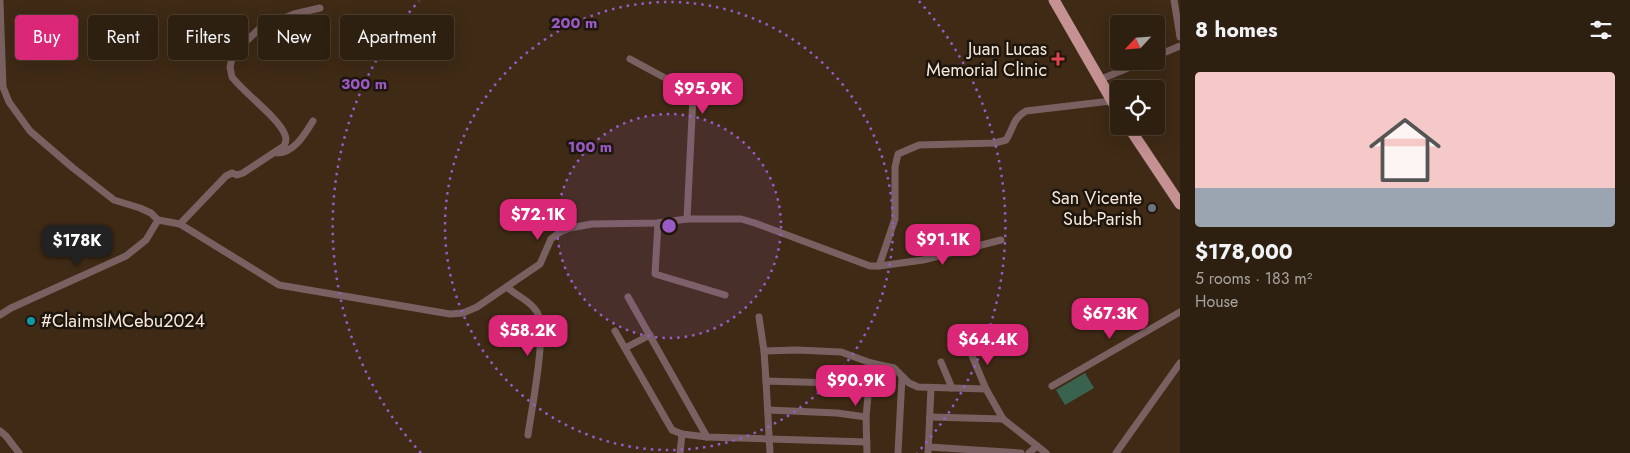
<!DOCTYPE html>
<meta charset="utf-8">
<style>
body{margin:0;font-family:Jost,sans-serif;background:#362819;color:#f1f3f6;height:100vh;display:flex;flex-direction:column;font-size:19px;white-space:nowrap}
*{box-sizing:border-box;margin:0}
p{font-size:16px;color:#a7a39f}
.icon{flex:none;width:28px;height:28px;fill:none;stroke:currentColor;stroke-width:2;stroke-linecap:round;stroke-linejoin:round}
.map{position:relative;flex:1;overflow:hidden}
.drawer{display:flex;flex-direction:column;background:#2e2010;width:450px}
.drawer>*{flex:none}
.banner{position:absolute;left:15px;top:15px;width:475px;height:45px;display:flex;gap:10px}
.needle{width:32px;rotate:244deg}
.controls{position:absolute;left:1110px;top:15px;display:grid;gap:10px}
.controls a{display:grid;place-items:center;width:55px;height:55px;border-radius:5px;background:#2e2010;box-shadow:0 5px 20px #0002,0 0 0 1px #493e30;font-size:25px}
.price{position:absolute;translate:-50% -42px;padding:0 11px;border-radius:10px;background:#db2777;color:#fff;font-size:16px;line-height:32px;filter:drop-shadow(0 1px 2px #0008)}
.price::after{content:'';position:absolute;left:50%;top:30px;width:15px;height:11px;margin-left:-8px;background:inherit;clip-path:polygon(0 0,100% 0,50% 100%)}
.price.current{background:#222;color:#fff}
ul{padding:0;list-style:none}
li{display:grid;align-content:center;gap:10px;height:265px;padding:0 15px}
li+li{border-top:1px solid #493e30}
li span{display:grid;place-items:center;height:155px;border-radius:5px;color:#555}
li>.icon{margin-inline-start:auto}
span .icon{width:90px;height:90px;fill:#fffc;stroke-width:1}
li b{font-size:21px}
h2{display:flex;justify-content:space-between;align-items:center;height:60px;padding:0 15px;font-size:21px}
.tag{padding:0 18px;border-radius:5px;background:#2e2010;box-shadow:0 5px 20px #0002,0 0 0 1px #493e30;font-size:18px;line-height:45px}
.tag.current{background:#db2777;color:#fff}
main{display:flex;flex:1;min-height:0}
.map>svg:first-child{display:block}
</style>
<main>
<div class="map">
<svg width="1180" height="453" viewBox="0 0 1180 453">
<rect width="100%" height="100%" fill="#3e2a15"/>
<polygon fill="#39634f" points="1085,373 1094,388 1065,405 1056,390"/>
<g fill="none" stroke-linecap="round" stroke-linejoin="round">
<g stroke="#7a6161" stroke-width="7">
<polyline points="1174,0 1180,37"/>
<path d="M0 2 3 87 9 102 30 131 73 168 114 200 140 208 151 213 158 220 180 224 279 285 450 314 463 313 477 307 540 264 551 239 560 232 570 228 592 224 658 223 687 219H741L755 223 870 266H879L895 219V167L898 154 919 145 995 143 1006 140C1014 128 1012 119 1026 111L1111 101"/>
<polyline points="1156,56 1180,46"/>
<polyline points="630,59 691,92 693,96 687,219"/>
<polyline points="1099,80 1145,61"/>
<path d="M277 153C294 153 305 134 313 121"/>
<polyline points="658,223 655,274 725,295"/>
<path d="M180 224 226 176 232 173 237 175 243 173 284 146C286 142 287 139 285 135 280 119 244 93 232 77L230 67 233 54 259 29 294 14 320 8"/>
<polyline points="879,266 923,260 1001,240"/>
<path d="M507 287C516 296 530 300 537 312 548 328 531 412 528 435"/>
<polyline points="628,297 707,437"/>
<polyline points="0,315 11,308 126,256 146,240 158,220"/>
<polyline points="759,317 764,351 766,381"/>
<polyline points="615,331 672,430 682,434"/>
<polyline points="625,348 650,335"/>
<polyline points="764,351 797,350 841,352 871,363 894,368 909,383 918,387 986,389 1003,419 1046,453"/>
<polyline points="970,351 986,389"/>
<polyline points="941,362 952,388"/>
<polyline points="1052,386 1180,312"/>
<polyline points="768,410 837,413 866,417"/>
<polyline points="930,417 1003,419"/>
<polyline points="0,431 6,436 19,453"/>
<polyline points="929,447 1021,453"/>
<polyline points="680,453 682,434 707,437 867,442"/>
<polyline points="770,453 766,381 870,384"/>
<polyline points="867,453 866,417 871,363"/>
<polyline points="898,453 902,377"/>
<polyline points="928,453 931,388"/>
<polyline points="1029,453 1037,446"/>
<polyline points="1116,453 1180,363"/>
</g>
<g stroke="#c59193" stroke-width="11">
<polyline points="1054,0 1119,113"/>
<polyline points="1128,126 1180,204"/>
</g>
</g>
<circle cx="669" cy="226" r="112" fill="#9a5bc6" fill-opacity=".12"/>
<g fill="none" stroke="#9a5bc6" stroke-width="2.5" stroke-dasharray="2.5 5">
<circle cx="669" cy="226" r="112"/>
<circle cx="669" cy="226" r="224"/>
<path d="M421 453A336 336 0 0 1 419 1M919 1A336 336 0 0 1 917 453"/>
</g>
<path fill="#e0444e" stroke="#1e150c" stroke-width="2" d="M1055.5 51.5h5v5h5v5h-5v5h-5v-5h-5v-5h5z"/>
<circle fill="#6b7280" stroke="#1e150c" stroke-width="2" cx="1152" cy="208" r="5"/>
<circle fill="#0f9aa8" stroke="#1e150c" stroke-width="2" cx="31" cy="321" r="5"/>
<g text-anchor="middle" stroke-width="5" stroke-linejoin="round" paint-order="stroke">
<g font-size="18" fill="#f6e9dc" stroke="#1e150c" text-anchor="end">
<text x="1047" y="55">Juan Lucas<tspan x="1047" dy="21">Memorial Clinic</tspan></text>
<text x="1142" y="204">San Vicente<tspan x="1142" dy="21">Sub-Parish</tspan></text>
<text x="41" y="327" text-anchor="start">#ClaimsIMCebu2024</text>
</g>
</g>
<circle cx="669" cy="226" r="8" fill="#9a5bc6" stroke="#1e150c" stroke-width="2.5"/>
<g font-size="15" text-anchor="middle" font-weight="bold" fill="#9a5bc6" stroke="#1e150c" stroke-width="5" stroke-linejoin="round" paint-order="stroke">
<text x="574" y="28">200 m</text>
<text x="364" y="89">300 m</text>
<text x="590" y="152">100 m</text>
</g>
</svg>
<div class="controls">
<a><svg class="needle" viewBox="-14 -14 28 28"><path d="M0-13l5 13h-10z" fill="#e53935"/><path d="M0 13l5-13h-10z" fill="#a7a39f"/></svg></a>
<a><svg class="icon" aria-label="locate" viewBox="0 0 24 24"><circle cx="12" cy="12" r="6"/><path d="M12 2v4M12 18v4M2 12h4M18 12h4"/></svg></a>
</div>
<b class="price" style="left:703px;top:115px">$95.9K</b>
<b class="price" style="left:538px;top:241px">$72.1K</b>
<b class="price" style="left:943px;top:266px">$91.1K</b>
<b class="price current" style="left:77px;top:267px">$178K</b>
<b class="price" style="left:1110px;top:340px">$67.3K</b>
<b class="price" style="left:528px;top:357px">$58.2K</b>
<b class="price" style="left:988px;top:366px">$64.4K</b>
<b class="price" style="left:856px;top:407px">$90.9K</b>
<div class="banner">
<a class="tag current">Buy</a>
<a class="tag">Rent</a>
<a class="tag">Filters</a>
<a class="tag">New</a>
<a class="tag">Apartment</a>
</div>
</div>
<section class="drawer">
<h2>8 homes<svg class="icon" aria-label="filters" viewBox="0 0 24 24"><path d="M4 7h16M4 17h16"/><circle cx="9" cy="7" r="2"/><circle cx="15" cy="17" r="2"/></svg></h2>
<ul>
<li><span style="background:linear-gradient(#f6c9c9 75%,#9aa5b1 0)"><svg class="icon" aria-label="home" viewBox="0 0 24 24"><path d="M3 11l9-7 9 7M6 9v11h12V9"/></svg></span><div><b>$178,000</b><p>5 rooms · 183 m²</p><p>House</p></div></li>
</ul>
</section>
</main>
